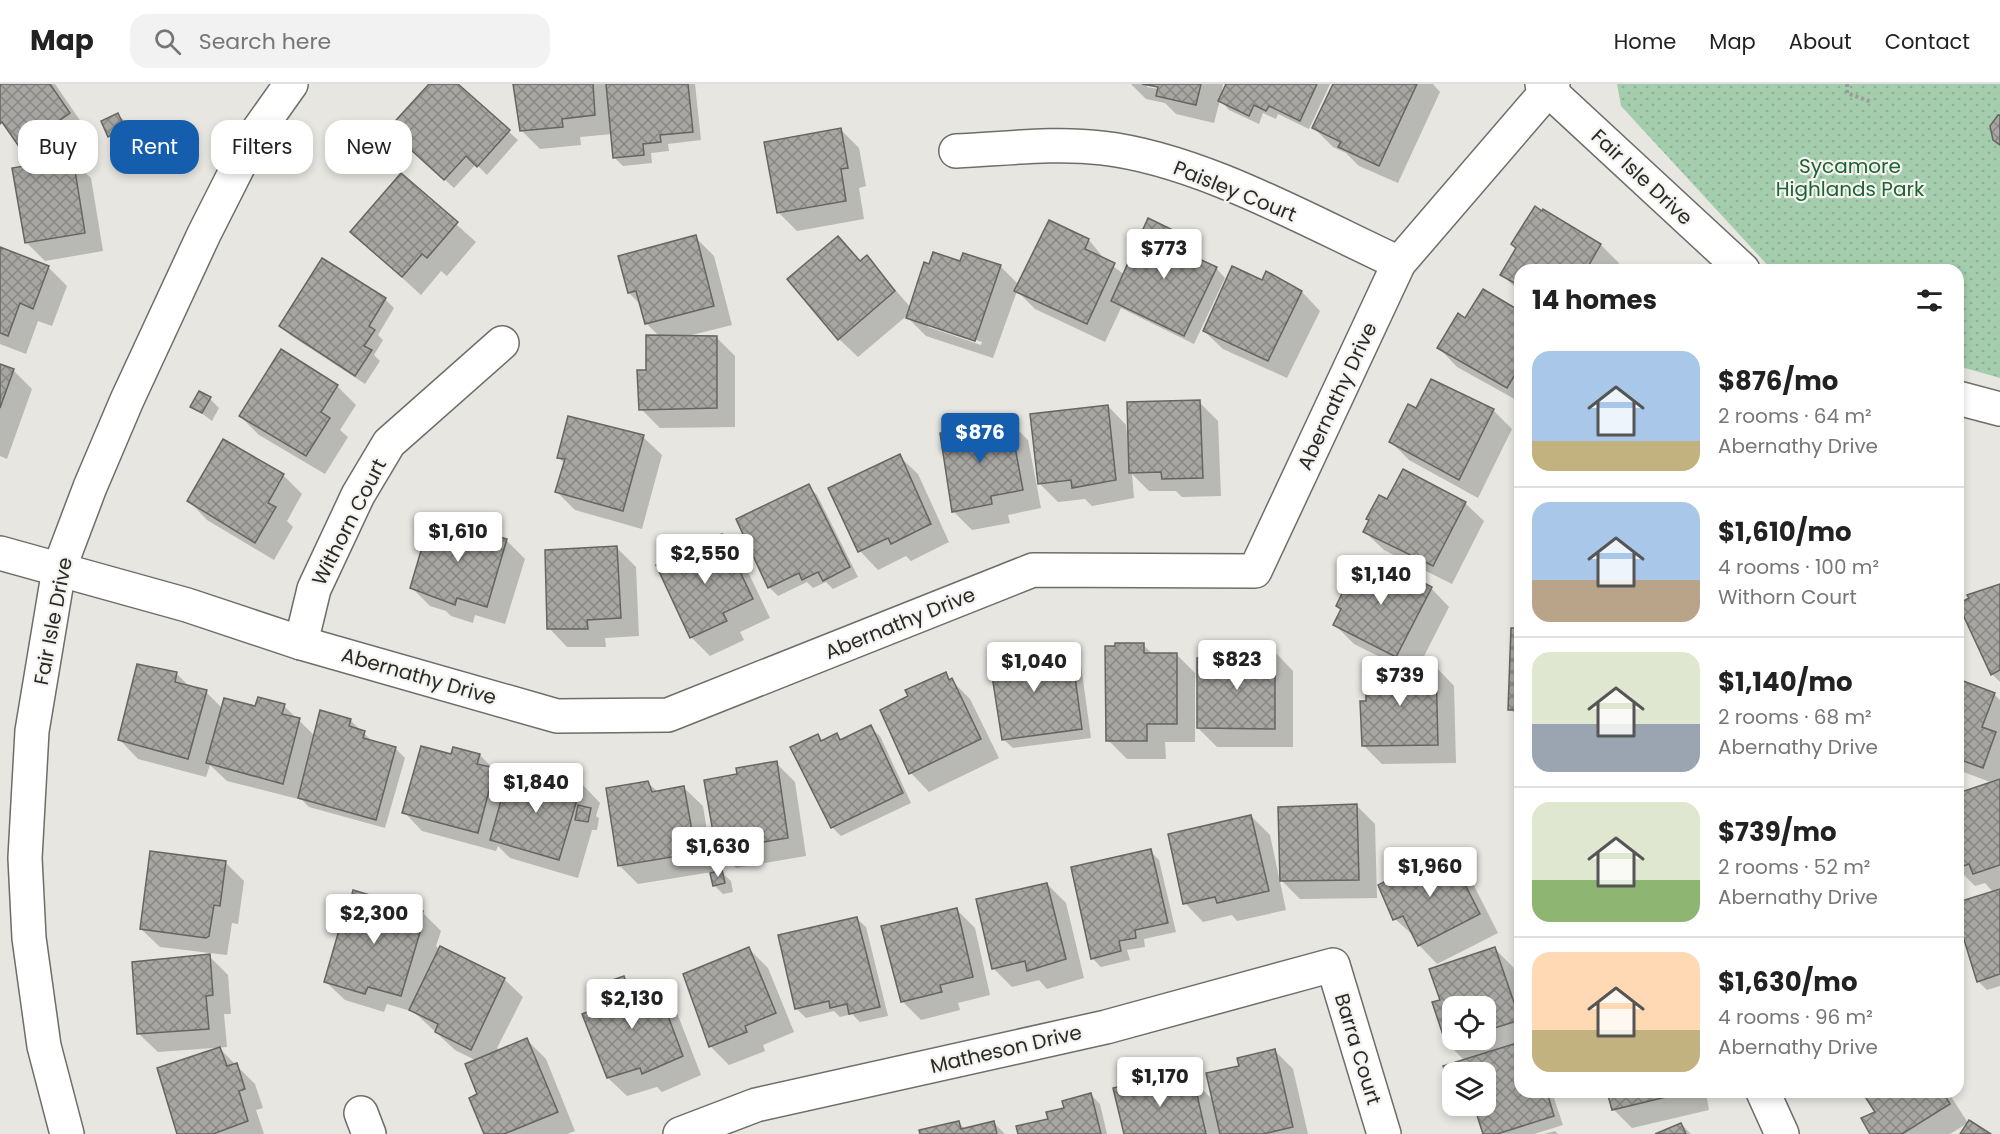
<!DOCTYPE html>
<meta charset="utf-8">
<style>
body{margin:0;font-family:Poppins,sans-serif;background:#f2f2f2;color:#222;height:100vh;display:flex;flex-direction:column;font-size:22px;white-space:nowrap}
*{box-sizing:border-box;margin:0}
p{font-size:20px;color:#767676}
.icon{flex:none;width:33px;height:33px;fill:none;stroke:currentColor;stroke-width:2;stroke-linecap:round;stroke-linejoin:round}
.map{position:relative;flex:1;overflow:hidden}
.side{position:absolute;left:1514px;top:180px;width:450px;height:834px;display:flex;flex-direction:column;background:#fff;border-radius:18px;box-shadow:0 3px 9px #0003}
.side>*{flex:none}
.top-card{position:absolute;left:18px;top:36px;width:570px;height:54px;display:flex;gap:12px}
.fabs{position:absolute;left:1442px;top:912px;display:grid;gap:12px}
.fabs a{display:grid;place-items:center;width:54px;height:54px;border-radius:12px;background:#fff;box-shadow:0 3px 9px #0003;font-size:30px}
.price{position:absolute;translate:-50% -51px;padding:0 14px;border-radius:6px;background:#fff;color:#222;font-size:20px;line-height:39px;filter:drop-shadow(0 2px 3px #0008)}
.price::after{content:'';position:absolute;left:50%;top:36px;width:18px;height:14px;margin-left:-9px;background:inherit;clip-path:polygon(0 0,100% 0,50% 100%)}
.price.current{background:#155eae;color:#fff}
ul{padding:0;list-style:none}
li{display:flex;align-items:center;gap:18px;height:150px;padding:0 18px}
li+li{border-top:2px solid #e0e0e0}
li span{display:grid;place-items:center;flex:none;width:168px;height:120px;border-radius:18px;color:#555}
li>.icon{margin-inline-start:auto}
span .icon{width:72px;height:72px;fill:#fffc;stroke-width:1}
li b{font-size:26px}
h2{display:flex;justify-content:space-between;align-items:center;height:72px;padding:0 18px;font-size:26px}
.tag{padding:0 21px;border-radius:18px;background:#fff;box-shadow:0 3px 9px #0003;font-size:21px;line-height:54px}
.tag.current{background:#155eae;color:#fff}
header{display:flex;align-items:center;gap:36px;box-sizing:border-box;height:84px;padding:0 30px;background:#fff;border-bottom:2px solid #e0e0e0}
header strong{font-size:28px}
nav{display:flex;gap:33px;margin-inline-start:auto;font-size:21px}
.search{width:420px;height:54px;background:#f2f2f2;display:flex;align-items:center;gap:15px;box-sizing:border-box;padding:0 21px;border-radius:18px;color:#767676;font-size:22px}
.map>svg:first-child{display:block}
</style>
<header>
<strong>Map</strong>
<div class="search"><svg class="icon" aria-label="search" viewBox="0 0 24 24"><circle cx="10" cy="10" r="6"/><path d="M15 15l6 6"/></svg>Search here</div>
<nav><a>Home</a><a>Map</a><a>About</a><a>Contact</a></nav>
</header>
<div class="map">
<svg width="2000" height="1050" viewBox="0 0 2000 1050">
<defs>
<pattern id="park-dots" width="8" height="8" patternUnits="userSpaceOnUse" patternTransform="scale(1.5)"><rect width="8" height="8" fill="#a3cdac"/><path d="M2 2h.1M6 6h.1" fill="none" stroke="#8cb094" stroke-width="1.8" stroke-linecap="round"/></pattern>
<pattern id="building-cross-hatch" width="8" height="8" patternUnits="userSpaceOnUse" patternTransform="scale(1.5)"><rect width="8" height="8" fill="#a7a6a2"/><path d="M0 0l8 8M0 8l8-8" fill="none" stroke="#888784"/></pattern>
</defs>
<rect width="100%" height="100%" fill="#e7e6e1"/>
<polygon fill="url(#park-dots)" points="1617,0 2000,0 2000,294 1958,282 1958,186 1772,186 1621,22"/>
<g fill="#0003" fill-rule="evenodd">
<polygon points="0,0 55,0 88,48 42,81 72,76 91,94 103,167 45,177 26,158 39,81 0,36"/>
<polygon points="431,0 456,0 518,56 487,91 476,80 454,104 399,54"/>
<polygon points="515,0 695,0 701,56 668,60 669,67 651,69 652,79 623,82 614,73 612,50 580,53 581,61 540,65 522,47"/>
<path d="M1131 0H1147V3L1165 6V4L1149 0H1330L1309 45 1278 30 1276 35 1263 29 1259 40 1229 26 1220 16 1214 39 1176 30 1165 19 1146 15ZM1223 0 1227 2 1221 12Z"/>
<polygon points="1334,0 1433,0 1440,8 1398,99 1359,82 1346,69 1333,63 1314,44"/>
<polygon points="117,30 127,39 133,54 118,61 109,52"/>
<polygon points="840,45 859,64 866,102 859,104 864,135 797,147 778,128"/>
<polygon points="401,91 476,158 447,192 441,187 421,211 352,148"/>
<path d="M1050 138 1089 156 1106 177 1125 191 1176 149 1185 158 1183 162 1198 173 1197 175 1216 184 1225 194 1194 260 1121 224 1105 258 1035 225 1017 207 993 274 926 252 908 234 910 229 858 273 839 255 838 154 861 178 867 173 911 224 961 179 964 170 1001 183 1019 201ZM928 240 982 258 981 261 928 243Z"/>
<polygon points="695,153 714,172 732,241 688,252 716,253 735,272 735,343 660,344 641,325 647,287 660,253 646,239 641,221 629,209 620,173"/>
<polygon points="1601,161 1619,179 1615,186 1520,186 1520,208 1502,191"/>
<polygon points="0,165 48,183 67,202 52,242 38,237 26,270 0,260"/>
<polygon points="1267,189 1302,208 1320,227 1287,294 1223,265 1204,247 1263,198"/>
<polygon points="385,215 394,224 378,251 383,256 374,271 380,277 365,300 290,251 281,242"/>
<polygon points="1520,229 1520,318 1457,283 1439,264 1466,236"/>
<polygon points="0,282 13,286 32,305 7,375 0,372"/>
<polygon points="1431,297 1493,326 1512,345 1478,414 1409,376 1391,358 1416,326"/>
<polygon points="337,302 356,321 340,346 348,353 325,390 259,351 240,332"/>
<polygon points="210,315 219,324 212,337 192,322"/>
<polygon points="1199,318 1218,337 1221,412 1182,413 1176,407 1149,407 1132,390 1134,414 1092,422 1085,415 1058,418 1039,399 1108,322 1126,341 1127,350"/>
<polygon points="1010,338 1028,356 1041,424 1008,431 1010,439 972,446 953,427"/>
<polygon points="643,353 662,371 642,445 575,426 557,408 565,380 558,373"/>
<polygon points="899,372 918,390 949,458 911,477 906,472 878,486 860,467"/>
<polygon points="283,391 302,410 287,437 293,443 274,476 207,436 189,417"/>
<polygon points="808,402 817,411 858,493 833,505 826,498 813,504 807,498 778,512 769,503"/>
<polygon points="1388,417 1465,419 1484,437 1452,500 1384,466 1365,448"/>
<polygon points="721,452 740,471 770,534 740,548 744,556 710,572 691,553"/>
<polygon points="506,456 525,475 505,540 475,531 473,539 451,532 446,527 430,522 412,504"/>
<polygon points="617,464 636,483 639,552 605,554 606,563 567,563 549,544"/>
<polygon points="2000,501 2000,598 1992,590 1958,522 1970,515 1969,512"/>
<polygon points="1355,502 1431,504 1449,523 1418,584 1436,583 1454,602 1456,679 1382,680 1363,661 1368,618 1404,585 1354,560 1335,541"/>
<polygon points="1520,546 1520,634 1510,625"/>
<polygon points="1143,561 1153,570 1176,570 1195,589 1195,658 1165,658 1166,675 1127,675 1108,656"/>
<polygon points="1019,564 1026,571 1038,569 1044,575 1072,571 1081,581 1091,654 1013,664 1003,655"/>
<polygon points="1275,568 1293,587 1293,663 1217,663 1198,644 1231,576"/>
<polygon points="177,590 190,603 206,608 222,624 284,622 315,652 350,636 374,659 396,665 405,674 385,744 309,723 302,716 227,697 210,681 206,693 138,675 120,656"/>
<polygon points="945,590 970,615 999,674 929,708 911,689 910,613"/>
<polygon points="1958,597 1994,610 2000,616 2000,902 1987,906 1978,897 1958,831 1958,820 1993,808 1985,799 1975,802 1958,785 1958,710 1993,699 1958,686"/>
<polygon points="870,643 880,652 911,719 841,752 832,743 817,652 823,658 837,651 843,657"/>
<polygon points="480,671 507,699 582,700 600,719 596,732 599,734 597,746 592,746 578,794 510,774 498,762 496,767 422,747 404,728 452,672"/>
<polygon points="776,679 795,698 806,772 736,784 717,765 739,692"/>
<polygon points="648,699 657,707 684,704 703,722 714,790 721,788 731,797 733,808 723,810 714,801 712,788 638,800 619,781"/>
<polygon points="1356,721 1375,740 1377,814 1300,815 1282,797"/>
<polygon points="1251,732 1270,751 1286,826 1237,837 1232,831 1203,838 1185,819"/>
<polygon points="1150,767 1159,776 1176,848 1144,855 1145,863 1127,866 1130,876 1101,883 1092,874"/>
<polygon points="1447,767 1466,786 1498,849 1437,880 1419,861 1415,853 1395,835"/>
<polygon points="226,779 244,797 238,840 232,839 227,871 160,863 141,845"/>
<polygon points="1047,800 1066,819 1084,894 1047,905 1039,896 1012,903 993,884"/>
<polygon points="957,826 975,844 990,911 958,919 960,926 921,936 902,917"/>
<polygon points="422,828 441,847 436,862 440,866 504,895 523,913 497,964 500,967 527,956 546,975 575,1047 567,1050 486,1050 477,977 455,966 414,928 387,920 384,928 345,916 326,898"/>
<polygon points="856,834 866,843 888,932 860,938 852,930 840,933 834,927 806,934 796,924"/>
<path d="M1494 864 1513 883 1520 902V1008H1552L1563 1041 1534 1050H1484L1479 1033 1467 1022H1485V988H1452V1006L1445 983 1465 977 1447 959 1442 917ZM1452 922H1485V956H1452Z"/>
<polygon points="749,865 768,884 794,948 763,961 765,967 729,981 711,963 685,891"/>
<polygon points="209,872 228,891 231,930 224,930 227,963 158,968 139,950"/>
<polygon points="623,893 638,909 655,902 674,921 701,991 662,1008 657,1003 627,1012 608,994 610,921"/>
<polygon points="220,965 255,1000 263,1024 256,1026 264,1050 179,1050"/>
<polygon points="1275,967 1293,985 1308,1050 1126,1050 1158,996 1164,1001 1192,995 1214,1017 1241,983"/>
<polygon points="1609,1008 1706,1008 1709,1026 1632,1044 1613,1025"/>
<polygon points="1864,1008 1948,1008 1968,1039 1950,1050 1873,1050 1878,1030"/>
<polygon points="1091,1011 1100,1020 1107,1050 1019,1050 1050,1036"/>
<polygon points="959,1039 966,1046 994,1039 1005,1050 922,1050"/>
<polygon points="1681,1040 1691,1050 1659,1050"/>
<polygon points="1555,1047 1558,1050 1544,1050"/>
</g>
<g fill="url(#building-cross-hatch)" stroke="#666561" stroke-width="1.5">
<polygon points="0,0 50,0 70,29 20,64 2,38 0,40"/>
<polygon points="429,0 458,0 510,46 477,83 466,72 444,96 388,45"/>
<polygon points="513,0 593,0 595,31 562,35 563,43 520,47"/>
<polygon points="606,0 688,0 693,48 660,51 661,58 643,60 644,71 613,74"/>
<polygon points="1142,0 1201,0 1196,21 1156,12 1158,3"/>
<polygon points="1226,0 1317,0 1300,37 1269,22 1266,27 1254,21 1249,32 1218,17"/>
<polygon points="1333,0 1417,0 1379,82 1338,63 1341,58 1312,44"/>
<polygon points="118,29 125,44 108,53 101,37"/>
<polygon points="1998,31 2000,31 2000,61 1993,56 1990,42"/>
<polygon points="841,44 848,84 841,85 846,117 777,129 764,58"/>
<polygon points="73,74 85,149 25,159 12,84"/>
<polygon points="401,89 458,138 427,174 422,170 402,193 350,148"/>
<polygon points="1535,122 1542,127 1543,125 1601,160 1586,186 1520,186 1520,202 1500,191 1516,164 1511,160"/>
<polygon points="1148,134 1177,148 1173,155 1189,163 1186,169 1217,183 1184,252 1111,217"/>
<polygon points="1049,136 1089,155 1085,165 1115,179 1087,240 1014,207"/>
<polygon points="696,151 714,222 645,240 636,207 628,209 618,172"/>
<polygon points="838,152 860,177 867,171 895,207 838,256 787,195"/>
<polygon points="0,163 49,182 33,225 20,219 8,252 0,249"/>
<polygon points="933,168 960,177 963,169 1001,181 975,257 906,234 924,178 929,180"/>
<polygon points="322,174 386,214 369,242 375,246 364,262 372,266 355,292 279,242"/>
<polygon points="1232,182 1262,196 1266,187 1302,207 1268,277 1203,247"/>
<polygon points="1483,205 1520,227 1520,282 1507,304 1437,264 1458,229 1465,234"/>
<polygon points="646,251 717,252 717,324 639,326 637,286 646,286"/>
<polygon points="281,265 338,301 321,328 330,334 306,372 239,332"/>
<polygon points="0,280 14,285 0,324"/>
<polygon points="1431,295 1494,325 1459,396 1389,358 1408,320 1416,324"/>
<polygon points="199,307 211,313 202,329 190,323"/>
<polygon points="1200,316 1203,394 1162,395 1161,388 1129,389 1127,318"/>
<polygon points="1108,321 1116,396 1072,404 1071,396 1038,400 1030,330"/>
<polygon points="568,332 644,351 623,427 555,408 565,375 557,374"/>
<polygon points="1010,336 1023,406 991,412 992,420 952,428 940,349"/>
<polygon points="223,355 284,390 268,419 276,423 255,459 187,417"/>
<polygon points="900,370 931,440 891,460 888,454 858,468 828,404"/>
<polygon points="1403,385 1466,418 1433,482 1363,448 1369,436 1366,435 1379,411 1387,415"/>
<polygon points="809,400 850,483 823,497 818,488 802,496 799,489 768,504 736,435"/>
<polygon points="431,433 507,455 487,523 457,514 455,521 410,504"/>
<polygon points="722,450 753,515 723,529 727,537 690,554 656,481"/>
<polygon points="617,462 621,534 587,536 588,545 547,545 545,466"/>
<polygon points="1372,472 1432,503 1396,573 1333,541 1341,525 1336,522 1348,497 1354,500 1368,473"/>
<polygon points="2000,500 2000,586 1991,591 1958,520 1969,514 1967,511"/>
<polygon points="1511,544 1520,544 1520,626 1508,626"/>
<polygon points="1115,559 1144,559 1144,569 1177,569 1177,640 1147,640 1147,657 1106,657 1105,562 1115,562"/>
<polygon points="1019,562 1021,570 1039,568 1039,574 1072,570 1082,645 1002,656 988,566"/>
<polygon points="1230,566 1275,567 1275,645 1197,644 1197,574 1230,574"/>
<polygon points="137,580 177,588 175,598 207,606 188,675 118,656"/>
<polygon points="1436,582 1438,661 1362,662 1360,617 1366,617 1366,585"/>
<polygon points="946,588 949,596 952,594 981,655 909,690 880,626 908,612 905,606"/>
<polygon points="1958,595 1995,609 1982,643 1996,648 1983,684 1958,675"/>
<polygon points="258,613 285,620 282,630 300,634 283,700 206,679 224,614 255,622"/>
<polygon points="320,626 351,635 349,642 365,647 363,654 396,663 376,736 298,714"/>
<polygon points="871,641 903,709 831,744 790,663 818,650 821,657 837,649 840,656"/>
<polygon points="421,662 451,670 453,663 480,670 477,680 495,684 478,749 402,729"/>
<polygon points="777,677 788,754 716,766 704,696 737,690 736,684"/>
<polygon points="509,688 541,697 543,688 582,699 559,776 490,756"/>
<polygon points="2000,695 2000,781 1973,790 1969,780 1958,784 1958,709"/>
<polygon points="648,697 652,708 684,702 696,769 618,782 606,704"/>
<polygon points="1357,720 1359,796 1280,797 1278,723"/>
<polygon points="578,721 591,724 588,738 575,736"/>
<polygon points="1251,731 1269,807 1217,819 1215,813 1183,820 1168,750"/>
<polygon points="1151,765 1168,839 1135,846 1136,854 1119,857 1121,867 1091,875 1071,783"/>
<polygon points="1447,765 1480,830 1418,862 1403,832 1393,836 1378,801"/>
<polygon points="150,767 226,777 220,822 214,821 209,852 206,854 140,845"/>
<polygon points="722,786 725,799 713,802 710,789"/>
<polygon points="1047,799 1066,875 1027,887 1025,877 992,885 976,815"/>
<polygon points="2000,805 2000,890 1977,898 1958,836 1958,818"/>
<polygon points="353,806 423,827 417,844 421,845 401,912 368,903 365,910 324,898 346,822 349,823"/>
<polygon points="957,824 973,893 940,901 942,908 901,918 881,842"/>
<polygon points="857,833 880,923 849,930 847,920 830,924 829,917 795,925 778,851"/>
<polygon points="440,862 505,894 471,966 435,948 438,940 409,926"/>
<polygon points="749,863 776,929 745,942 747,948 709,963 683,890"/>
<polygon points="1495,863 1520,936 1485,947 1485,922 1452,922 1452,956 1461,956 1446,960 1432,918 1440,916 1429,885"/>
<polygon points="210,870 213,911 206,912 209,945 137,950 132,878"/>
<polygon points="624,892 630,910 656,900 683,972 642,990 640,984 607,994 582,930 608,920 601,900"/>
<polygon points="527,954 558,1028 504,1050 484,1050 469,1014 477,1010 465,980"/>
<polygon points="1520,958 1520,1008 1547,1008 1554,1032 1497,1050 1483,1050 1474,1022 1467,1025 1466,1022 1485,1022 1485,988 1452,988 1452,1011 1443,982"/>
<polygon points="220,963 227,982 237,979 245,1005 239,1007 248,1037 213,1050 177,1050 157,984"/>
<polygon points="1275,965 1293,1043 1263,1050 1220,1050 1206,989 1239,982 1237,974"/>
<polygon points="1193,993 1206,1050 1124,1050 1113,1004 1159,994 1160,1001"/>
<polygon points="1607,1008 1687,1008 1612,1026"/>
<polygon points="1862,1008 1943,1008 1950,1020 1902,1050 1870,1050 1861,1034 1875,1028"/>
<polygon points="1091,1009 1101,1050 1018,1050 1016,1042 1048,1035 1046,1028 1064,1024 1062,1017"/>
<polygon points="1969,1036 1991,1050 1960,1050"/>
<polygon points="959,1037 961,1045 994,1037 997,1050 920,1050 919,1046"/>
<polygon points="1681,1039 1686,1050 1655,1050"/>
</g>
<g fill="none" stroke-linecap="round" stroke-linejoin="round">
<defs>
<g id="minor">
<path d="M956 67C1004 65 1055 58 1102 64 1200 75 1310 138 1399 179"/>
<polyline points="0,469 187,521 301,559 557,632 668,631 1033,486 1255,487 1399,179 1553,0"/>
<polyline points="301,559 314,505 358,411 389,359 502,259"/>
<polyline points="1763,1008 1782,1050"/>
<polyline points="361,1029 369,1050"/>
<polyline points="680,1050 756,1021 1106,943 1333,881 1384,1050"/>
</g>
<g id="tertiary">
<polyline points="1542,0 1743,186"/>
<polyline points="1958,314 2000,325"/>
<polyline points="67,1050 44,962 29,854 25,774 32,647 59,485 90,403 127,316 204,150 252,55 291,0"/>
</g>
</defs>
<use href="#minor" stroke="#6e6d69" stroke-width="36"/>
<use href="#tertiary" stroke="#6e6d69" stroke-width="36"/>
<polyline stroke="#9c9b97" stroke-width="4" stroke-dasharray="3 3" stroke-linecap="butt" points="1847,0 1847,9 1872,18"/>
<use href="#minor" stroke="#fff" stroke-width="33"/>
<use href="#tertiary" stroke="#fff" stroke-width="33"/>
</g>
<g text-anchor="middle" stroke-width="4.5" stroke-linejoin="round" paint-order="stroke">
<g font-size="20" fill="#1d6334" stroke="#f4f3ef">
<text x="1850" y="89">Sycamore<tspan x="1850" dy="23">Highlands Park</tspan></text>
</g>
<g font-size="20" fill="#2b2a29" stroke="#f4f3ef">
<text transform="translate(1642 93) rotate(43)" y="7">Fair Isle Drive</text>
<text transform="translate(1235 107) rotate(22)" y="7">Paisley Court</text>
<text transform="translate(1337 312) rotate(-65)" y="7">Abernathy Drive</text>
<text transform="translate(349 438) rotate(-63)" y="7">Withorn Court</text>
<text transform="translate(53 537) rotate(-79)" y="7">Fair Isle Drive</text>
<text transform="translate(900 539) rotate(-22)" y="7">Abernathy Drive</text>
<text transform="translate(419 592) rotate(16)" y="7">Abernathy Drive</text>
<text transform="translate(1006 965) rotate(-13)" y="7">Matheson Drive</text>
<text transform="translate(1358 965) rotate(73)" y="7">Barra Court</text>
</g>
</g>
</svg>
<div class="fabs">
<a><svg class="icon" aria-label="locate" viewBox="0 0 24 24"><circle cx="12" cy="12" r="6"/><path d="M12 2v4M12 18v4M2 12h4M18 12h4"/></svg></a>
<a><svg class="icon" aria-label="layers" viewBox="0 0 24 24"><path d="M12 4l9 5-9 5-9-5zM3 14l9 5 9-5"/></svg></a>
</div>
<b class="price" style="left:1164px;top:196px">$773</b>
<b class="price current" style="left:980px;top:380px">$876</b>
<b class="price" style="left:458px;top:479px">$1,610</b>
<b class="price" style="left:705px;top:501px">$2,550</b>
<b class="price" style="left:1381px;top:522px">$1,140</b>
<b class="price" style="left:1237px;top:607px">$823</b>
<b class="price" style="left:1034px;top:609px">$1,040</b>
<b class="price" style="left:1400px;top:623px">$739</b>
<b class="price" style="left:536px;top:730px">$1,840</b>
<b class="price" style="left:718px;top:794px">$1,630</b>
<b class="price" style="left:1430px;top:814px">$1,960</b>
<b class="price" style="left:374px;top:861px">$2,300</b>
<b class="price" style="left:632px;top:946px">$2,130</b>
<b class="price" style="left:1160px;top:1024px">$1,170</b>
<div class="top-card">
<a class="tag">Buy</a>
<a class="tag current">Rent</a>
<a class="tag">Filters</a>
<a class="tag">New</a>
</div>
<section class="side">
<h2>14 homes<svg class="icon" aria-label="filters" viewBox="0 0 24 24"><path d="M4 7h16M4 17h16"/><circle cx="9" cy="7" r="2"/><circle cx="15" cy="17" r="2"/></svg></h2>
<ul>
<li><span style="background:linear-gradient(#a9c7e8 75%,#c2b280 0)"><svg class="icon" aria-label="home" viewBox="0 0 24 24"><path d="M3 11l9-7 9 7M6 9v11h12V9"/></svg></span><div><b>$876/mo</b><p>2 rooms · 64 m²</p><p>Abernathy Drive</p></div></li>
<li><span style="background:linear-gradient(#a9c7e8 65%,#b9a48a 0)"><svg class="icon" aria-label="home" viewBox="0 0 24 24"><path d="M3 11l9-7 9 7M6 9v11h12V9"/></svg></span><div><b>$1,610/mo</b><p>4 rooms · 100 m²</p><p>Withorn Court</p></div></li>
<li><span style="background:linear-gradient(#dfe7d0 60%,#9aa5b1 0)"><svg class="icon" aria-label="home" viewBox="0 0 24 24"><path d="M3 11l9-7 9 7M6 9v11h12V9"/></svg></span><div><b>$1,140/mo</b><p>2 rooms · 68 m²</p><p>Abernathy Drive</p></div></li>
<li><span style="background:linear-gradient(#dfe7d0 65%,#8fb573 0)"><svg class="icon" aria-label="home" viewBox="0 0 24 24"><path d="M3 11l9-7 9 7M6 9v11h12V9"/></svg></span><div><b>$739/mo</b><p>2 rooms · 52 m²</p><p>Abernathy Drive</p></div></li>
<li><span style="background:linear-gradient(#ffd9b3 65%,#c2b280 0)"><svg class="icon" aria-label="home" viewBox="0 0 24 24"><path d="M3 11l9-7 9 7M6 9v11h12V9"/></svg></span><div><b>$1,630/mo</b><p>4 rooms · 96 m²</p><p>Abernathy Drive</p></div></li>
</ul>
</section>
</div>
